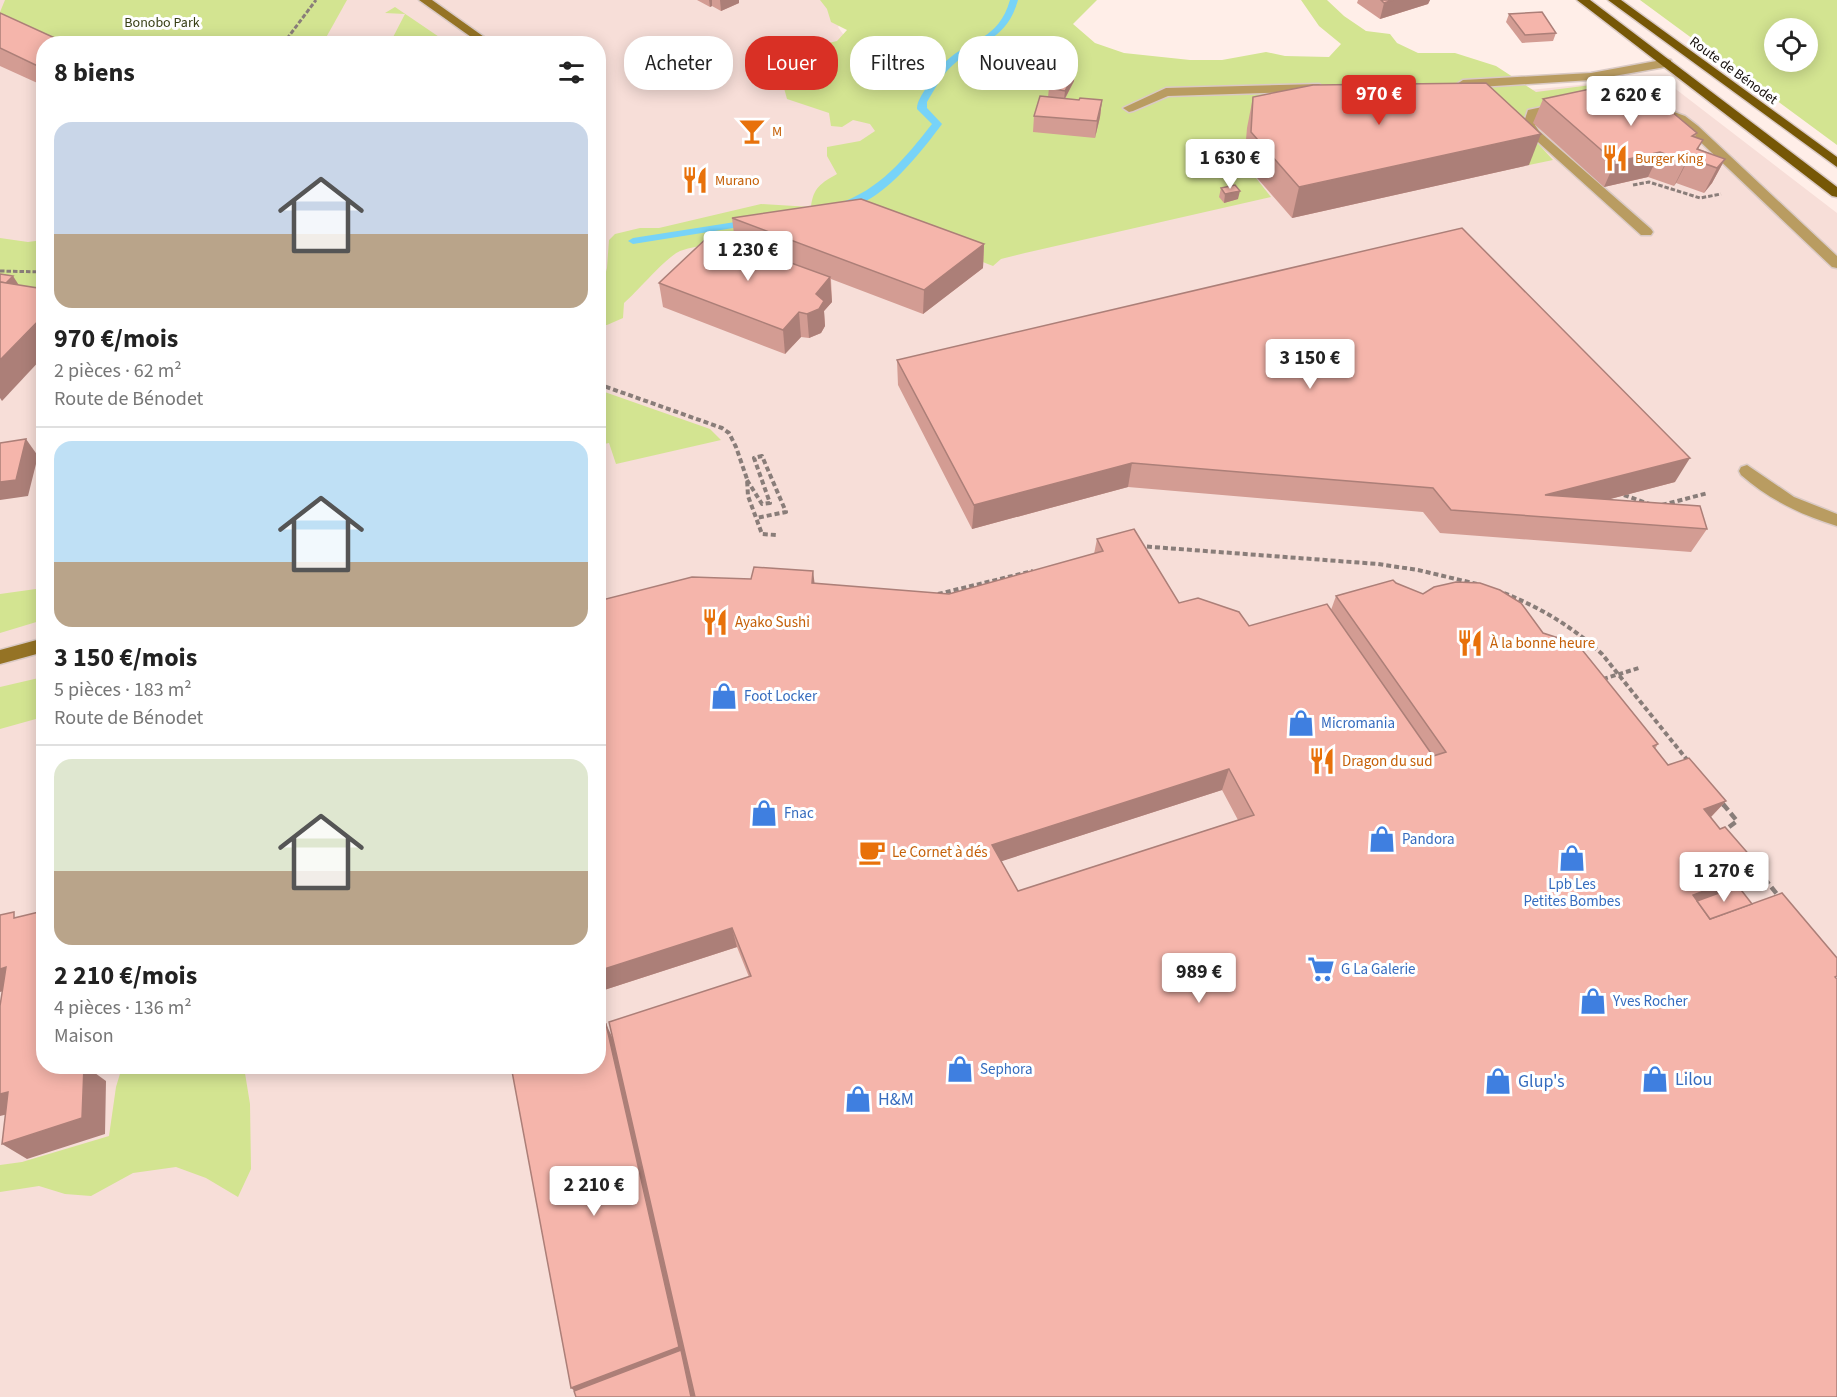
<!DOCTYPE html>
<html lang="fr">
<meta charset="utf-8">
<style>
body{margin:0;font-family:"Source Sans 3",sans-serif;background:#f6f6f6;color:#222;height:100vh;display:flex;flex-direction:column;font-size:22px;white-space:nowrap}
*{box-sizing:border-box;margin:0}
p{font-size:20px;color:#767676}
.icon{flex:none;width:33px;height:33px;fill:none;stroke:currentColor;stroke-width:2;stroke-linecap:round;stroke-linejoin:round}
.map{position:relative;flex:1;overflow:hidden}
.sheet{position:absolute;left:36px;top:36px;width:570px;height:1038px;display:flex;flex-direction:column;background:#fff;border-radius:24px;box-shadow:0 3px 15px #0003}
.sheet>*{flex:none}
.banner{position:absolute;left:624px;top:36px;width:570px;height:54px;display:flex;gap:12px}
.fabs{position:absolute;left:1764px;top:18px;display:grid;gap:12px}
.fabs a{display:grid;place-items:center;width:54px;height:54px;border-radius:50%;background:#fff;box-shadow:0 3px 15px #0003;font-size:30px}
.price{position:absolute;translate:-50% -51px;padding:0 14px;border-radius:6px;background:#fff;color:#222;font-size:20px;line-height:39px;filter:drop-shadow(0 2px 3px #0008)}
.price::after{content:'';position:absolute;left:50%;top:36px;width:18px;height:14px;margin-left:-9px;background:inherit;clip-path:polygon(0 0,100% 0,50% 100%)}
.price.active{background:#d93025;color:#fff}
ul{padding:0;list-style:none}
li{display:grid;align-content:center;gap:12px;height:318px;padding:0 18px}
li+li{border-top:2px solid #e0e0e0}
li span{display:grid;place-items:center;height:186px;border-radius:18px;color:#555}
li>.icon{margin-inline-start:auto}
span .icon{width:108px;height:108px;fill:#fffc;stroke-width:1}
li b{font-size:26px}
h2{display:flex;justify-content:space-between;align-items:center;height:72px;padding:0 18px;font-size:26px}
.tag{padding:0 21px;border-radius:24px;background:#fff;box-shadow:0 3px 15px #0003;font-size:21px;line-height:54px}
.tag.active{background:#d93025;color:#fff}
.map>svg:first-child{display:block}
</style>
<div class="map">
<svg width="1837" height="1397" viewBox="0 0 1837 1397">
<rect width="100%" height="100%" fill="#ffeee8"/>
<path fill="#f7ded8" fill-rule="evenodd" d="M0 0H861L838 27 1000 253 1230 120 1660 77 1837 213V1397H0ZM44 44H598V1066H44Z"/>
<g fill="#d3e491" fill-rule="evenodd">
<polygon points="5,0 347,0 323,43 44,44 0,20 0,12"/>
<path d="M820 0H1097L1073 24 1095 43 1124 53 1190 60H1222L1266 52 1285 56 1329 57 1341 44 1319 26 1301 0H1327L1344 16 1366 31 1390 34 1397 43 1418 53H1455L1496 66 1536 92 1631 80 1650 87 1646 103 1610 98 1528 111 1520 124 1553 160 1529 165 1244 163 1271 197 1025 253 1001 259 993 266 962 254 746 239C725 246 701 243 680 251 666 257 638 291 624 303L623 318 607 325H599V298L607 268 609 240 615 234 640 228H659L761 204 811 207C813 188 821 183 837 174L827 156V147L860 141 875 131 870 124 853 120 842 127 831 126 829 113 787 99 784 88 789 78 786 70 787 60 820 45 837 41 847 30 831 22 827 9Z"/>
<path d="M1640 0H1837V145ZM1774 28H1808V62H1774Z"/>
<polygon points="395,7 448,43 390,43 405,14 385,13"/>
<polygon points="0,238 28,242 43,240 43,290 0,282"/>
<polygon points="599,390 710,429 721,440 616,464 609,443 599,445"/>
<polygon points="43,588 43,620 0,633 0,594"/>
<polygon points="43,677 43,717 0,729 0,687"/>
<polygon points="122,1067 244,1067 250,1104 251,1169 238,1197 206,1178 176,1167 133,1173 91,1196 65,1194 39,1186 0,1192 0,1165 22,1162 109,1136 116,1087"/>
</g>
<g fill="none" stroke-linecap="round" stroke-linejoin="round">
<g fill="#77d3f8" fill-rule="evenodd">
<path d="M1010 0H1018C1007 40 981 40 954 64 942 74 935 89 927 102V108L942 124C922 151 875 213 837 208V204C880 190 905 158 932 124L917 109C917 101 922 95 926 88 932 79 937 69 945 62 972 37 998 41 1010 0Z"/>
<polygon points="748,220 753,223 752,225 633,244 628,241 633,238"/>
</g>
<defs>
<g id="lane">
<polygon points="1561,103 1567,107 1565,110 1538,116 1535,125 1539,131 1651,229 1653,232 1651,235 1641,235 1528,133 1523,125 1528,110"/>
<polygon points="1663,108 1685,116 1698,126 1837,256 1837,268 1832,267 1690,132 1677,122 1659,115 1657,112"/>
<path d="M1747 465 1794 497 1837 514V526C1801 515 1770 500 1741 475L1739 471 1741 467Z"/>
</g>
<g id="street">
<polygon points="1667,59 1671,60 1671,66 1591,80 1463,88 1457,84 1463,80 1591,73"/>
<polygon points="1319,84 1325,88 1323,91 1168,96 1133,111 1129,112 1123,108 1166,88"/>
</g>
<g id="secondary">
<polygon points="419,0 432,0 494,44 481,44"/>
<polygon points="44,638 44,652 0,664 0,650"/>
</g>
<g id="primary">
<polygon points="1577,0 1590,0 1837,187 1837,197 1832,196"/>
<polygon points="1608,0 1621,0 1837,157 1837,167"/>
</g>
</defs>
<use href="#lane" stroke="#dacac5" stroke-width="3"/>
<use href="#street" stroke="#dacac5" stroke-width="3"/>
<use href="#secondary" stroke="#dacac5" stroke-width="3"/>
<use href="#primary" stroke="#dacac5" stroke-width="3"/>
<g stroke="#897d79" stroke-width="3" stroke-dasharray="4.5 2" stroke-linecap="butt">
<polyline points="283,44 316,0"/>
<polyline points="1633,185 1649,182 1700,198 1721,194"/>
<polyline points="0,271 44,272"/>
</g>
<g stroke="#897d79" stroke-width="4" stroke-dasharray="5 3" stroke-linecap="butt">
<polyline points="598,384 722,428 729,433 736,447 747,479 748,496 762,534 776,535"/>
<polyline points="747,480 762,504 770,503 754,458 762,456 786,512 756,518"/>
<polyline points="1624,495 1649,504"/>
<polyline points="1662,505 1708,493"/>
<polyline points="1139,546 1378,564 1418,570 1477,584"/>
<path d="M1504 593C1541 608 1573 627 1602 654L1688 761"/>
<polyline points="938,594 1033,571"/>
<polyline points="1603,679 1639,668"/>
<polyline points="1721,802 1724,806"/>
</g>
<g stroke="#897d79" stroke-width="4.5" stroke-dasharray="8 4" stroke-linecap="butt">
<polyline points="1723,804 1737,821 1725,830"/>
<polyline points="1749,859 1780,898"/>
</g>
<use href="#lane" fill="#b99c61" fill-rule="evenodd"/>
<use href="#street" fill="#b99c61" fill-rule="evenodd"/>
<use href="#secondary" fill="#957325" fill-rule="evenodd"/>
<use href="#primary" fill="#765706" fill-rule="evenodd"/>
</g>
<g fill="#d39c93" fill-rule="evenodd">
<polygon points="697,0 739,0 739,3 721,11 712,6 710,7"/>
<polygon points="1358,0 1430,0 1428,4 1380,19 1357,3"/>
<polygon points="0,13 44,44 44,86 0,66"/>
<polygon points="1509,14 1556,33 1553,41 1522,43 1506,22"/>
<polygon points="1045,75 1074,81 1065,99 1079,100 1102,100 1100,117 1095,138 1033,132 1034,116 1048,97 1049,88 1051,85 1044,83"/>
<polygon points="1253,97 1529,165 1292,218 1244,163 1247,128"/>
<polygon points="1543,99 1601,99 1626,102 1697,133 1695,137 1699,149 1725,159 1712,183 1704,193 1676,183 1674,186 1648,177 1604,187 1533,123"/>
<polygon points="1221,188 1238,199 1224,203 1219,197"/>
<polygon points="732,218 984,244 983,268 923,314 831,279 832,302 824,311 825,326 821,333 809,338 801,337 785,354 663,307 659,283 735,242"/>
<polygon points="897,360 1675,482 1606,500 1707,529 1691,552 1440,533 1423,512 1128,487 972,529 898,385"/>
<path d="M1097 539 1179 603 1249 626 1331 610 1336 596 1396 583 1423 594 1543 633 1658 744 1655 749 1668 765 1726 801 1711 817 1720 829 1753 859 1746 866 1738 886 1752 904 1837 958 613 1038 749 977 737 947 598 992V601L751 579 949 594 1094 554ZM1222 790 1238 820 1018 891 1001 861Z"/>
</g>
<g fill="#ac7f78">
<polygon points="709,0 712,0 712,6 710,7"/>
<polygon points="720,0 739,0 739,3 721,11"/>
<polygon points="1393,0 1430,0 1428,4 1380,19 1384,3"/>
<polygon points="1075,72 1074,81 1064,100 1065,91"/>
<polygon points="1102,100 1100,117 1095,138 1097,121"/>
<polygon points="1541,134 1529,165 1292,218 1299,187"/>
<polygon points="1660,152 1648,177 1604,187 1615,162"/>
<polygon points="1689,158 1676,183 1674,186 1686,162"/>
<polygon points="1725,159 1712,183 1704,193 1717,168"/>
<polygon points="1240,191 1238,199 1224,203 1225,194"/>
<polygon points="984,244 983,268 923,314 924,290"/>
<polygon points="13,276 24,293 0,289"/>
<polygon points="830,277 832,302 824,311 825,326 821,333 809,338 807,314 816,294"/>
<polygon points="799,312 801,337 785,354 783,330"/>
<polygon points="44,315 44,356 2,401 0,398 0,360"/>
<polygon points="26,439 38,456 28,496 0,500 0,482"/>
<polygon points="1690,458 1675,482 1542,517 1545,495"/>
<polygon points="1132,463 1128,487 972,529 974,505"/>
<polygon points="813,571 816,594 812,583"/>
<polygon points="1229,769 1222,790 990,865 992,845"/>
<polygon points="1726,801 1706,822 1704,809"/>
<polygon points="1753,859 1732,879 1743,862"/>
<polygon points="1751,873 1731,893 1683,911 1693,895"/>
<polygon points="732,928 737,947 598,992 598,971"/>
<polygon points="6,967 29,985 0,992 0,969"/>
<polygon points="606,1024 614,1041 695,1397 582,1397 571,1388"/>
<polygon points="72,1066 95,1066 95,1073 106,1081 105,1134 27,1159 2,1144 71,1068"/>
<polygon points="8,1092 33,1108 0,1116 0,1094"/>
</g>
<g fill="#f5b5ab" stroke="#ac7f78" stroke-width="1.5" fill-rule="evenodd">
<polygon points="1381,0 1393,0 1384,3"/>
<polygon points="1542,12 1556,33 1525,35 1509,14"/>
<polygon points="0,13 68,44 44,44 44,69 0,48"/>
<polygon points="1049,68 1075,72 1065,91 1049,88 1054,77 1045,75"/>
<polygon points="1486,83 1541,134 1299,187 1251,132 1253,97 1313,85"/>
<polygon points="1590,89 1601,99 1618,96 1626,102 1653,96 1697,133 1692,136 1703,140 1697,149 1725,159 1717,168 1689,158 1686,162 1660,152 1615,162 1543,99"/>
<polygon points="1040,96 1079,100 1080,98 1102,100 1097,121 1034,116"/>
<polygon points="1235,185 1240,191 1225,194 1221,188"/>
<polygon points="861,199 984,244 924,290 732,218"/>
<polygon points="1462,228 1690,458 1545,495 1700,506 1707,529 1451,510 1433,488 1132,463 974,505 897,360"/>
<polygon points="711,234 830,277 816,294 824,301 819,309 807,314 799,312 783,330 659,283"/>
<polygon points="0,274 13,276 6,283 0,282"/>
<polygon points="0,282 44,289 44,315 0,360"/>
<polygon points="26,439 16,480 0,482 0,443"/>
<path d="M1134 529 1179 603 1198 598 1239 612 1249 626 1327 604 1433 756 1446 752 1336 596 1393 580 1396 583 1423 594 1434 587 1456 582 1480 583 1500 590 1521 603 1543 633 1571 642 1575 641 1658 744 1653 746 1668 765 1689 758 1726 801 1704 809 1720 829 1725 827 1753 859 1743 862 1751 873 1693 895 1710 919 1782 893 1837 958V976L1835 977 1837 979V1397H695L609 1022 751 976 732 928 598 971V601L692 577 751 579 754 567 813 571 812 583 949 594 1103 551 1097 539ZM1229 769 1254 815 1018 891 992 845Z"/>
<polygon points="1738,886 1752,904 1710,919 1697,901"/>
<polygon points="43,911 42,922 44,923 44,1066 72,1066 71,1068 77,1066 84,1066 82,1118 2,1144 8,1092 0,1094 0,1006 6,967 0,969 0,915 14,912 14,918"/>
<polygon points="606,1024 679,1347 571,1388 511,1066 598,1066 598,1026"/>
<polygon points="681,1350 691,1397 576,1397 574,1391"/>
</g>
<defs>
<symbol id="bar-bare" viewBox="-9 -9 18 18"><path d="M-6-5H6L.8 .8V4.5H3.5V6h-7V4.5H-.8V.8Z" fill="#e8710a" stroke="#fff" stroke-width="2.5" paint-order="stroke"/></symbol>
<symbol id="restaurant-bare" viewBox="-9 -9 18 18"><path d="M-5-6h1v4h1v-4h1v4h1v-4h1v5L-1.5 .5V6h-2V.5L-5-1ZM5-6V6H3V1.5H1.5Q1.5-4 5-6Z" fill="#e8710a" stroke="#fff" stroke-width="2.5" paint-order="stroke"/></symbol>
<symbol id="shop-bare" viewBox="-9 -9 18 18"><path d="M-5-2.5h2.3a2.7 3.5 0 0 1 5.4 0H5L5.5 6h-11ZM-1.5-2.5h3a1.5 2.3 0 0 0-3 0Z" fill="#3f7fe0" stroke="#fff" stroke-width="2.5" paint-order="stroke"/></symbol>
<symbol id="cafe-bare" viewBox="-9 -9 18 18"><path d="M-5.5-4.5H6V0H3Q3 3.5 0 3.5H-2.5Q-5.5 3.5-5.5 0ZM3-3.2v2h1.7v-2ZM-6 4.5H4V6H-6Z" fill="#e8710a" stroke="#fff" stroke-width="2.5" paint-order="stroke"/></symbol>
<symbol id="supermarket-bare" viewBox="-9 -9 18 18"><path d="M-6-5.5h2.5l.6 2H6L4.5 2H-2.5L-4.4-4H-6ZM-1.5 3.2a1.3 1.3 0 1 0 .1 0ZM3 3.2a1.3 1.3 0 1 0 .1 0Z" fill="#3f7fe0" stroke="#fff" stroke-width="2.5" paint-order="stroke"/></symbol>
</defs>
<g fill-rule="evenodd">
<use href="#bar-bare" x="733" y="112" width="38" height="38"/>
<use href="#restaurant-bare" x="1596" y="139" width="38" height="38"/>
<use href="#restaurant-bare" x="676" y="161" width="38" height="38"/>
<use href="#restaurant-bare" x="696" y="603" width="38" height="38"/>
<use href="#restaurant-bare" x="1451" y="624" width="38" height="38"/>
<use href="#shop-bare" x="705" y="677" width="38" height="38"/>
<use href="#shop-bare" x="1282" y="704" width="38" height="38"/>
<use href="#restaurant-bare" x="1303" y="742" width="38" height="38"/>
<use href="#shop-bare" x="745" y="794" width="38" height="38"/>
<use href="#shop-bare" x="1363" y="820" width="38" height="38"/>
<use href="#cafe-bare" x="853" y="833" width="38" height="38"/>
<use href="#shop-bare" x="1553" y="839" width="38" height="38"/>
<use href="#supermarket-bare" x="1302" y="950" width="38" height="38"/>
<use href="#shop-bare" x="1574" y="982" width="38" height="38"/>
<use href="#shop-bare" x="941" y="1050" width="38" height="38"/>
<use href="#shop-bare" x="1636" y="1060" width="38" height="38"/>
<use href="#shop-bare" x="1479" y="1062" width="38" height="38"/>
<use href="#shop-bare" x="839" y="1080" width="38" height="38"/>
</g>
<g text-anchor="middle" stroke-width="6" stroke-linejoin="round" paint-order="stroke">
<g font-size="14" fill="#373e15" stroke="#fff">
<text x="162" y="27">Bonobo Park</text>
</g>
<g font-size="14" fill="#160f0d" stroke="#fff">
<text transform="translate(1734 70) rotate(36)" y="5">Route de Bénodet</text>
</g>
<g font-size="14" fill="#c56008" stroke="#fff" text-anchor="start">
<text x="772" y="136">M</text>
<text x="1635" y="163">Burger King</text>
<text x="715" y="185">Murano</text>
</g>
<g font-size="15" fill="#c56008" stroke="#fff" text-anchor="start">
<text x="735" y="627">Ayako Sushi</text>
<text x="1490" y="648">À la bonne heure</text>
<text x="1342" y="766">Dragon du sud</text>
<text x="892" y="857">Le Cornet à dés</text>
</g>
<g font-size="15" fill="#366cbe" stroke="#fff" text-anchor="start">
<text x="744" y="701">Foot Locker</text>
<text x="1321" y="728">Micromania</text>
<text x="784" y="818">Fnac</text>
<text x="1402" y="844">Pandora</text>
<text x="1572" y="889" text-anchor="middle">Lpb Les<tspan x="1572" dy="17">Petites Bombes</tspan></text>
<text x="1341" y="974">G La Galerie</text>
<text x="1613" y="1006">Yves Rocher</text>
<text x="980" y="1074">Sephora</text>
</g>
<g font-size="18" fill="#366cbe" stroke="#fff" text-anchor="start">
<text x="1675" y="1085">Lilou</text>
<text x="1518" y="1087">Glup's</text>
<text x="878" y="1105">H&amp;M</text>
</g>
</g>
</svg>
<div class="fabs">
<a><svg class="icon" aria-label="locate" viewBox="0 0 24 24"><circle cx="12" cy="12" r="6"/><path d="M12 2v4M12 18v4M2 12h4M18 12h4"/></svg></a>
</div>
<b class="price active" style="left:1379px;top:126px">970 €</b>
<b class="price" style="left:1631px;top:127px">2 620 €</b>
<b class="price" style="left:1230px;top:190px">1 630 €</b>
<b class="price" style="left:748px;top:282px">1 230 €</b>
<b class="price" style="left:1310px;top:390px">3 150 €</b>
<b class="price" style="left:1724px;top:903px">1 270 €</b>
<b class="price" style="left:1199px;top:1004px">989 €</b>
<b class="price" style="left:594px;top:1217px">2 210 €</b>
<div class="banner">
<a class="tag">Acheter</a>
<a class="tag active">Louer</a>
<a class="tag">Filtres</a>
<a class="tag">Nouveau</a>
</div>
<section class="sheet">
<h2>8 biens<svg class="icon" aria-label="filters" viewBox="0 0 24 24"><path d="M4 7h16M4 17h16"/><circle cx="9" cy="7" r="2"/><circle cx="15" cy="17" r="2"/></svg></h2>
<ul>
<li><span style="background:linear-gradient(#c9d6e8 60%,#b9a48a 0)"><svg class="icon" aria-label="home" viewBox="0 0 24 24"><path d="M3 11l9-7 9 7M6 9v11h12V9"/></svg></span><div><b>970 €/mois</b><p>2 pièces · 62 m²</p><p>Route de Bénodet</p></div></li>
<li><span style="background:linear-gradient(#bfe0f5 65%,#b9a48a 0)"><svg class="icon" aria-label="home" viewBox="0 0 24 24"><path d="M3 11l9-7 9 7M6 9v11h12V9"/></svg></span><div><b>3 150 €/mois</b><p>5 pièces · 183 m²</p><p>Route de Bénodet</p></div></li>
<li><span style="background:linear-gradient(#dfe7d0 60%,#b9a48a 0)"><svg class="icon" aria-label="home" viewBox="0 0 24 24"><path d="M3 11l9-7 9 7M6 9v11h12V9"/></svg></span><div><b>2 210 €/mois</b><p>4 pièces · 136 m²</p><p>Maison</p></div></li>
</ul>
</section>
</div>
